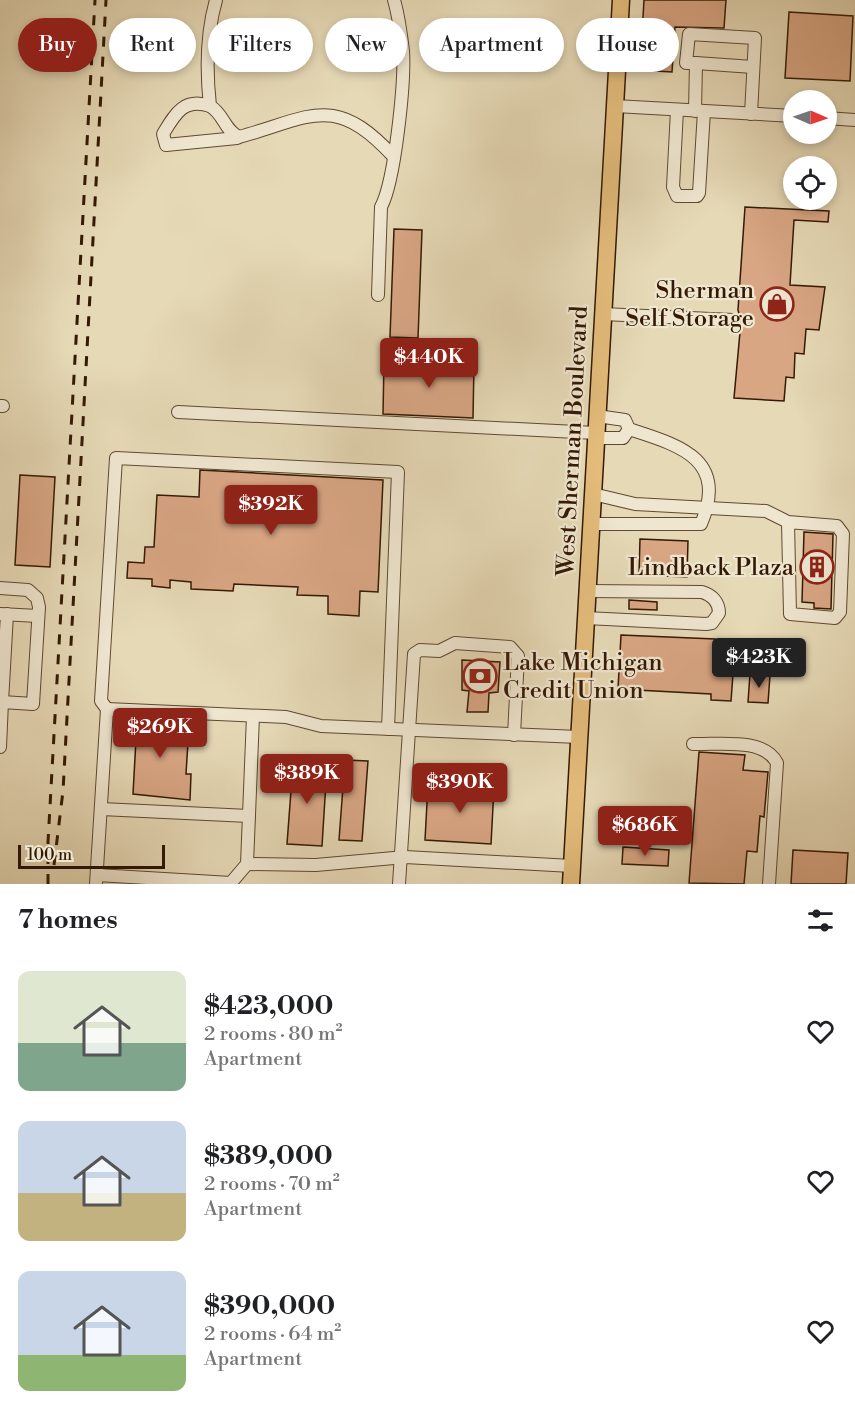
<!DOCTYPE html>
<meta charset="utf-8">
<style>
body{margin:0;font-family:"Libre Bodoni",serif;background:#f6f6f6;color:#202124;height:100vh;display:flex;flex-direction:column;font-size:22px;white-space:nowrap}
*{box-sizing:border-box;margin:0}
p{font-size:20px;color:#757577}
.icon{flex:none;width:33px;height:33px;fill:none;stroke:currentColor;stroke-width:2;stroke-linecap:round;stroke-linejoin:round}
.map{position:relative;height:884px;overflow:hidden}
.sheet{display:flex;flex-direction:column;background:#fff;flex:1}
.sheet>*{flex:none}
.banner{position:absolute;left:18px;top:18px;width:819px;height:54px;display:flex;gap:12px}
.needle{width:39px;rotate:92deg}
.buttons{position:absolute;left:783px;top:90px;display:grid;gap:12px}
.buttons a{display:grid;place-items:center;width:54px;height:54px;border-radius:50%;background:#fff;box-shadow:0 3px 9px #0003;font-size:30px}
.scale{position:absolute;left:18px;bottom:15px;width:147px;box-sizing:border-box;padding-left:6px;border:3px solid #341904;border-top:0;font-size:16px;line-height:21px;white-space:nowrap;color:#341904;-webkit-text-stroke:4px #efe6d0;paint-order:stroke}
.price{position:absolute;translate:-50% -51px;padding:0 14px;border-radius:6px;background:#8f2418;color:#fff;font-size:20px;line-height:39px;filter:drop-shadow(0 2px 3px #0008)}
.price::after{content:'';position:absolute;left:50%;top:36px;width:18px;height:14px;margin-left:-9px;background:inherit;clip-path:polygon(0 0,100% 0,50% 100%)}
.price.current{background:#222;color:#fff}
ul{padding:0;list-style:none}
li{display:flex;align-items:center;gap:18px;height:150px;padding:0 18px}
li span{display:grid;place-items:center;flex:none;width:168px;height:120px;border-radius:12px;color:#555}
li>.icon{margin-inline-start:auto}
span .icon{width:72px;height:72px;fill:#fffc;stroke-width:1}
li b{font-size:26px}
h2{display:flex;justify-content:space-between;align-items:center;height:72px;padding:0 18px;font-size:26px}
.pill{padding:0 21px;border-radius:27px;background:#fff;box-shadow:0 3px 9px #0003;font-size:21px;line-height:54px}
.pill.current{background:#8f2418;color:#fff}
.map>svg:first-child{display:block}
</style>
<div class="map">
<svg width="855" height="884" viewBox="0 0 855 884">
<rect width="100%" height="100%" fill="#e6d9b6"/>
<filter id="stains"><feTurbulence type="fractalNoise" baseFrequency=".00333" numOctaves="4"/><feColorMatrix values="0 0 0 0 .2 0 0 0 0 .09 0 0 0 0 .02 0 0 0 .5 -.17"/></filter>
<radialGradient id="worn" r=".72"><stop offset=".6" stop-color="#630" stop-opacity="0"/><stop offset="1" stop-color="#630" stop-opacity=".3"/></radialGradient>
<g fill="#d9a684" stroke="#341904" stroke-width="1.5">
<polygon points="644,0 726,0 724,28 675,27 672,72 640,70"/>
<polygon points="789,12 853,16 850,81 785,78"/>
<polygon points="745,207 829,211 828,222 794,220 790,285 825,287 819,330 806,329 804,354 795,353 794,378 786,377 784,401 734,398 741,321 738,310"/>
<polygon points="394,229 422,230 418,338 390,337"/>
<polygon points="431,345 437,345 437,363 474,364 473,418 383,414 384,362 430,363"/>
<polygon points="200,470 383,480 378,592 360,591 359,616 328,614 328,596 297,595 298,587 234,584 233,591 191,589 191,582 170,580 170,588 152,586 152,579 127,578 128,562 144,563 145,547 154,547 157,495 199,497"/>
<polygon points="20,475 55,477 50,567 15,565"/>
<polygon points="804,532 833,534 831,609 814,608 814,603 802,602"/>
<polygon points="640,539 688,541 687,577 639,575"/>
<polygon points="629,600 657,602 657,610 629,609"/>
<polygon points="621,635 715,639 713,672 733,674 731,701 711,700 711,694 618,689"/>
<polygon points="462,660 500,662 498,692 489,693 488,712 467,712 469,691 462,690"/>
<polygon points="750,674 770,675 768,703 748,702"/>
<polygon points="119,722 189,726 186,774 191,774 190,800 133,794 136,739 118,738"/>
<polygon points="699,752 745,755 743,770 768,772 764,817 760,816 757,852 747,851 744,884 689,883"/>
<polygon points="345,760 368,761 362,841 339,840"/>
<polygon points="293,764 327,766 322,846 287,844"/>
<polygon points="428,784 494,788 491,844 425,840"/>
<polygon points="623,847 669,850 668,866 622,864"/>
<polygon points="793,850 848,853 846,884 791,884"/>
</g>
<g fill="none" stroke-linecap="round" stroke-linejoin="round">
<defs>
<g id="minor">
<path d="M216 0C206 35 206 70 210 106 224 114 224 130 239 137 312 117 334 92 394 157"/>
<polyline points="696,63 753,67"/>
<path d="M210 106C184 97 175 114 163 134L166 145 237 138"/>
<polyline points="615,106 794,116"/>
<polyline points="677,110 673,187 677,196 697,196 699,193 704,111"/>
<polyline points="695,111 696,63 686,63 689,34 755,38 751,114"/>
<polyline points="826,118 855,120"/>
<path d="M378 295 381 207C395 181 405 82 403 51 401 34 399 17 394 0"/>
<polyline points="603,314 733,320"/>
<polyline points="0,406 3,406"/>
<polyline points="178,412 596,433"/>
<polyline points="596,438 623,438 629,429 625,420 597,416"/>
<polyline points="593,494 635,504 766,511 788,522 837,526 843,534 840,612 835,618 790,614 788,522"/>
<path d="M591 524H701C729 458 678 445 629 429"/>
<polyline points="0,588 28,590 37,598 39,607 33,704 2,702 0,747"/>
<polyline points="0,614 38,616"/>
<path d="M586 618 706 624 712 623 719 613C719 602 712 595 702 592L588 591"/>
<polyline points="2,702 7,614"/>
<polyline points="107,709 101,701 116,458 398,472 388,729"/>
<path d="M693 744C718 745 764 737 777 763L769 884"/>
<polyline points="101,809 249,816"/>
<polyline points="247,864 316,865 405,857 572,866"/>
<polyline points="97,875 231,883"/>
<polyline points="96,884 107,709 286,717 321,726 579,737"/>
<polyline points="230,884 247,864 253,716"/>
<polyline points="399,884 414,654 420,650 439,651 455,643 510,647 518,656 514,735"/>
</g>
<polyline id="major" points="571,884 621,0"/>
</defs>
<use href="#minor" stroke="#604930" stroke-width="14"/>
<use href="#major" stroke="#341904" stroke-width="19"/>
<use href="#minor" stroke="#efe6d0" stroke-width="12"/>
<use href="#major" stroke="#e3bc7b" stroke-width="16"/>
<g stroke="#341904" stroke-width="3" stroke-dasharray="10 10" stroke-linecap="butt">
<polyline points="54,865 63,791 106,0"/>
<polyline points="48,884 48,842 95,0"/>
</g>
</g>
<defs>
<symbol id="shop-ring" viewBox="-11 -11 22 22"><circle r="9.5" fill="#efe6d0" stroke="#8f2418" stroke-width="1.5"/><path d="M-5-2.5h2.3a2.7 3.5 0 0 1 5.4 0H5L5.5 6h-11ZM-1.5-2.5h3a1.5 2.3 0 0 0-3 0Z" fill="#8f2418"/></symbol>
<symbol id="building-ring" viewBox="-11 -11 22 22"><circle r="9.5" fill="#efe6d0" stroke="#8f2418" stroke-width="1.5"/><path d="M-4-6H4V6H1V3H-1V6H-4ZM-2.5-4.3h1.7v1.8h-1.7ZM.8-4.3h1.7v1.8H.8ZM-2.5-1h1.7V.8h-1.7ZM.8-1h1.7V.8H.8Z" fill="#8f2418"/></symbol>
<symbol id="bank-ring" viewBox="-11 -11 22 22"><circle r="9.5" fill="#efe6d0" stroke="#8f2418" stroke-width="1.5"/><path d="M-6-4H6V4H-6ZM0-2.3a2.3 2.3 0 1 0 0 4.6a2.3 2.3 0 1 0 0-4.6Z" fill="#8f2418"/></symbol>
</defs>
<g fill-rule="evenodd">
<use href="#shop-ring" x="758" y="285" width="38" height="38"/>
<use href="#building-ring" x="798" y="548" width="38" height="38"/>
<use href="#bank-ring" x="461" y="657" width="38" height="38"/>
</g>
<g text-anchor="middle" stroke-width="4.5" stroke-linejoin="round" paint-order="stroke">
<g font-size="24" fill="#341904" stroke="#efe6d0" text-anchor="end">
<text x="754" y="298">Sherman<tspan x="754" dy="28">Self Storage</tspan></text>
<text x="794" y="575">Lindback Plaza</text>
<text x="503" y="670" text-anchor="start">Lake Michigan<tspan x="503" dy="28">Credit Union</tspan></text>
</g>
<g font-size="24" fill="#341904" stroke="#efe6d0">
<text transform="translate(572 441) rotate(-87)" y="8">West Sherman Boulevard</text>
</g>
</g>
<rect width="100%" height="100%" filter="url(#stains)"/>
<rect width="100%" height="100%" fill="url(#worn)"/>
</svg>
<div class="buttons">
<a><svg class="needle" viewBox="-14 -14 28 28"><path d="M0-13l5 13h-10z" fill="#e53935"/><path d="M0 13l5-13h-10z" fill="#757577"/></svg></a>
<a><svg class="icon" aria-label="locate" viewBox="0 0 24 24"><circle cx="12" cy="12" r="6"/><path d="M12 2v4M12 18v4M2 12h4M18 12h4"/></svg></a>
</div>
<div class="scale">100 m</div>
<b class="price" style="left:429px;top:389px">$440K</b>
<b class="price" style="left:271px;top:536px">$392K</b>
<b class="price current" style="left:759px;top:689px">$423K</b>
<b class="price" style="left:160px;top:759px">$269K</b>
<b class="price" style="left:307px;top:805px">$389K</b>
<b class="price" style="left:460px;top:814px">$390K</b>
<b class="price" style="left:645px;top:857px">$686K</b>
<div class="banner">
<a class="pill current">Buy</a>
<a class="pill">Rent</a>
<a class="pill">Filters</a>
<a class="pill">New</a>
<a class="pill">Apartment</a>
<a class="pill">House</a>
</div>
</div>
<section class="sheet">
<h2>7 homes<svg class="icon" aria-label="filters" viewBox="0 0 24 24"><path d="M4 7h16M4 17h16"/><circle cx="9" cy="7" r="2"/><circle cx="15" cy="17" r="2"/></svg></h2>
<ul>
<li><span style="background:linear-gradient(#dfe7d0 60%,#7fa58c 0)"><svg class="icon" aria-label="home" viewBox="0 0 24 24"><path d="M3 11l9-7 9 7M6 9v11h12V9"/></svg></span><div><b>$423,000</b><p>2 rooms · 80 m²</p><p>Apartment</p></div><svg class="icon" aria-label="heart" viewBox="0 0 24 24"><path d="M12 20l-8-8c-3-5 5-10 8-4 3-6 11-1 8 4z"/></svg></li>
<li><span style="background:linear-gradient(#c9d6e8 60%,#c2b280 0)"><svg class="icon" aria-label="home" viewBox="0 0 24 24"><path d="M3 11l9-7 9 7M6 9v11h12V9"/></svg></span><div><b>$389,000</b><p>2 rooms · 70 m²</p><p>Apartment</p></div><svg class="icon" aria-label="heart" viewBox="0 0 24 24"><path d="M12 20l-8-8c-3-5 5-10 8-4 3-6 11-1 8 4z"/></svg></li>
<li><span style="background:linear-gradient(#c9d6e8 70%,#8fb573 0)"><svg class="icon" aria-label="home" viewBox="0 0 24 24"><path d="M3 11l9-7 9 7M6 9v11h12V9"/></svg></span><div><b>$390,000</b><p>2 rooms · 64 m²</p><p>Apartment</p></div><svg class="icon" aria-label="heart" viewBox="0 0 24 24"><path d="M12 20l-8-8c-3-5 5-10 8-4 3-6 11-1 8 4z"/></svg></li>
</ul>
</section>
